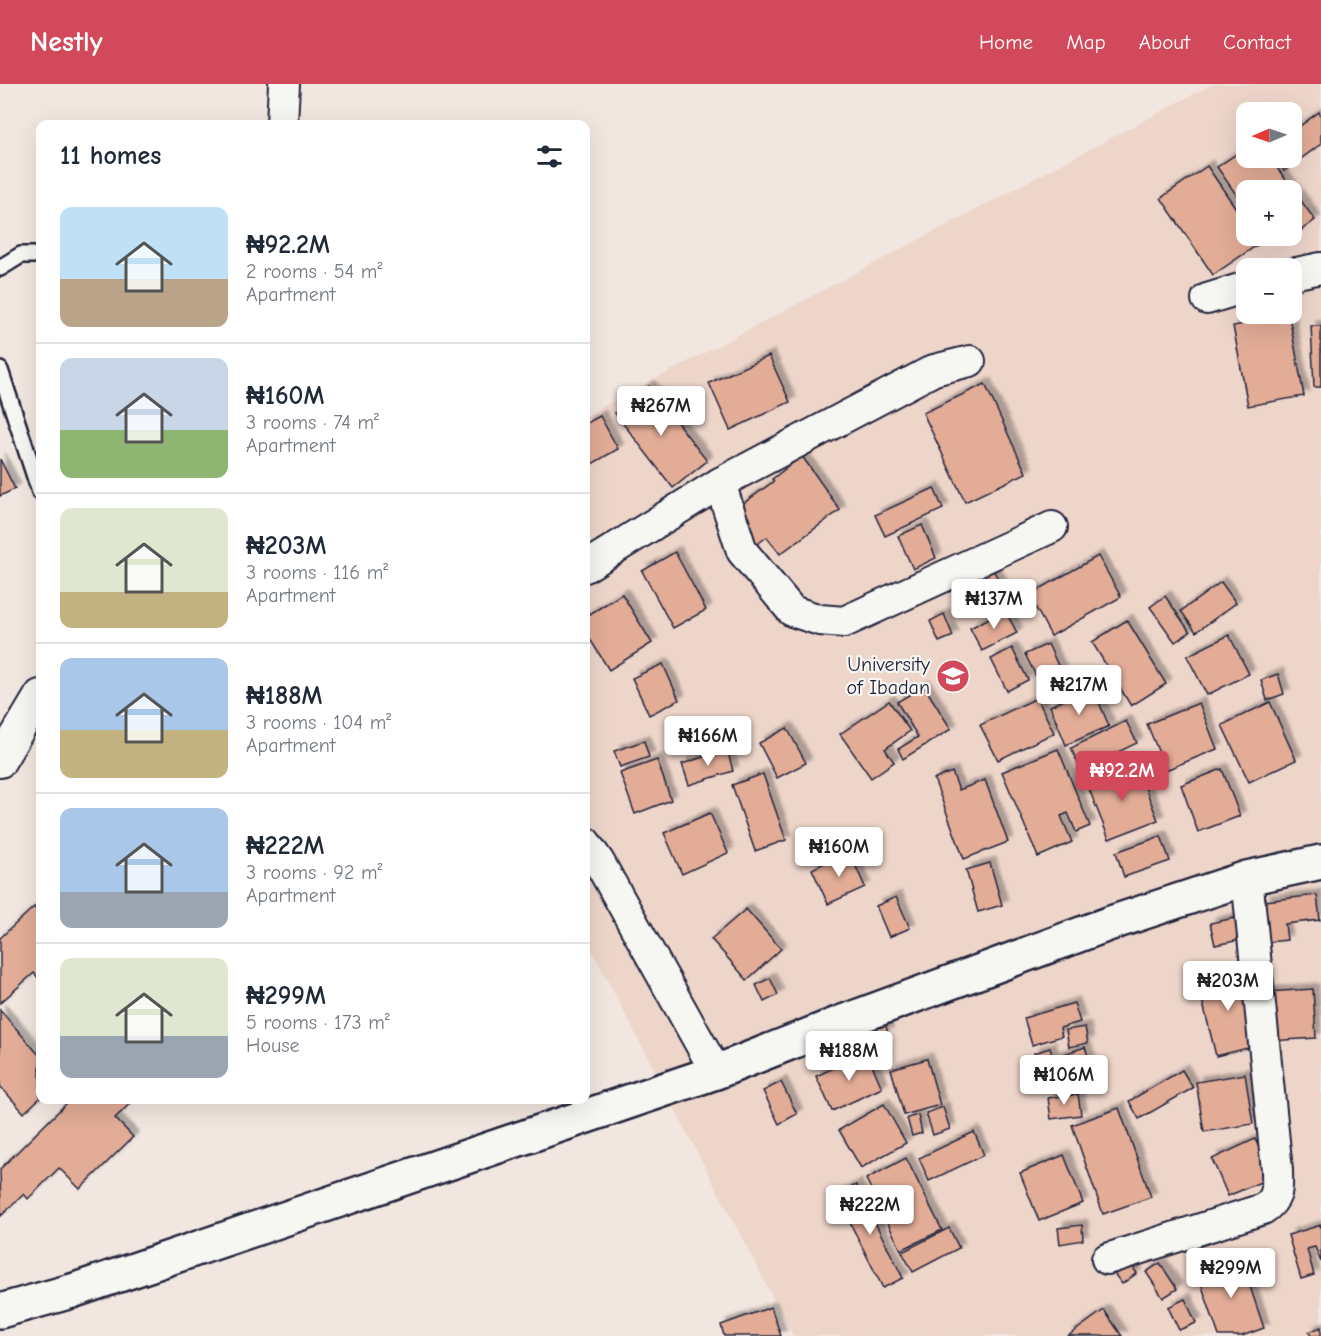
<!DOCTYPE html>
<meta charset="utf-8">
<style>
body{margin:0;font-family:"Comic Neue",sans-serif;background:#f2f2f3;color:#1f2937;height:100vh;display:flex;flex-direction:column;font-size:22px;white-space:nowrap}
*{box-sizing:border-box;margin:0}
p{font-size:20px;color:#747a83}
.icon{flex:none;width:33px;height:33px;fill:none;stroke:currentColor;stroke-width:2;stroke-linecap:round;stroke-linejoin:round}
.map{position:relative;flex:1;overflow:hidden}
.drawer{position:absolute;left:36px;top:36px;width:554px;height:984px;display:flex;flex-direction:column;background:#fff;border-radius:12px;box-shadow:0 6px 24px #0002}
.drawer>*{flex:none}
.needle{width:39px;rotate:268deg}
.controls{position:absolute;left:1236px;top:18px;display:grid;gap:12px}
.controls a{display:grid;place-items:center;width:66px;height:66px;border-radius:12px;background:#fff;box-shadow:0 6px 24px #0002;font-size:30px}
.price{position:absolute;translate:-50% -51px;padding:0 14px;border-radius:6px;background:#fff;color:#222;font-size:20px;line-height:39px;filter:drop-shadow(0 2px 3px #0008)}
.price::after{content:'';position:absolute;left:50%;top:36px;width:18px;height:14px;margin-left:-9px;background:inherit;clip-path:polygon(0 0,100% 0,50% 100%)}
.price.active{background:#d1495b;color:#fff}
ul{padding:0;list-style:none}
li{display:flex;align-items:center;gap:18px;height:150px;padding:0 24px}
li+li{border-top:2px solid #e0e1e3}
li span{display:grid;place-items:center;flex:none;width:168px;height:120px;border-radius:12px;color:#555}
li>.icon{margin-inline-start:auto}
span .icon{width:72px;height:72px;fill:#fffc;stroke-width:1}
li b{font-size:26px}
h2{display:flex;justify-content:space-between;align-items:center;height:72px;padding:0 24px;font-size:26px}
header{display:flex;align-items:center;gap:36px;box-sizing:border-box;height:84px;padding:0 30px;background:#d1495b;color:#fff}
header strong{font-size:28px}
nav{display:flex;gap:33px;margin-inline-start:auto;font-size:21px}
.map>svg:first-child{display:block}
</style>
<header>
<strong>Nestly</strong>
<nav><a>Home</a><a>Map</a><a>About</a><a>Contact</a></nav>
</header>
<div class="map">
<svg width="1321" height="1252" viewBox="0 0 1321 1252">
<defs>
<filter id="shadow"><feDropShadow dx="5.5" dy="-5.5" stdDeviation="1.5" flood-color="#0004"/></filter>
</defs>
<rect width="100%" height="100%" fill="#f2e7e0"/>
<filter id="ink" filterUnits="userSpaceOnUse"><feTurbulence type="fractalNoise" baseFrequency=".0167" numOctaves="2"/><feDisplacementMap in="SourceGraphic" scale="12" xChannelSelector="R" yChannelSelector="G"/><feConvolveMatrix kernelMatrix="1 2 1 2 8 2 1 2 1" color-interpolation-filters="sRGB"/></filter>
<g filter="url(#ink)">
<path fill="#edd5ca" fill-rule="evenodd" d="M1213 0H1321V1252H793L585 853V332ZM1246 28H1292V74H1246ZM1246 106H1292V152H1246ZM1246 184H1292V230H1246Z"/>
<g fill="#e2ac97" stroke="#22223b" stroke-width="1.5" filter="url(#shadow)">
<polygon points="1319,28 1321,32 1321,60 1284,87 1275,74 1292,74 1292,48"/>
<polygon points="1241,67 1245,72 1246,71 1246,74 1270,74 1315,136 1292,153 1292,106 1246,106 1246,125 1217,83"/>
<polygon points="1207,82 1246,139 1246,152 1255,152 1260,159 1213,191 1161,114"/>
<polygon points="1289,232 1304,312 1248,322 1233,242"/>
<polygon points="1311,242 1321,242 1321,303 1314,303"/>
<polygon points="769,272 790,318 730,346 709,299"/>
<polygon points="985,300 1026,389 965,418 923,329"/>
<polygon points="649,302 707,377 673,404 615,329"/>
<polygon points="600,332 618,365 585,384 585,340"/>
<polygon points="802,372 840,426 780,470 767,453 754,462 741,444 751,437 740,422 774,397 772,395"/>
<polygon points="0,375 15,405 0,412"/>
<polygon points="934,404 943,425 885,452 875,431"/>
<polygon points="922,441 936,474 913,485 898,452"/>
<polygon points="675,468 706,526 673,544 642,487"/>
<polygon points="1098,472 1121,513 1051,552 1029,511"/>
<polygon points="991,482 1003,504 968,524 956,502"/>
<polygon points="1221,498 1236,519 1196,548 1181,527"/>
<polygon points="622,510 652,559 609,586 585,547 585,533"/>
<polygon points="1165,512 1190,548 1175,558 1150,523"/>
<polygon points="1005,526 1017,549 982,567 970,544"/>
<polygon points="944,530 953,552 939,558 930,537"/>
<polygon points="1127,536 1166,600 1131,622 1092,558"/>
<polygon points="1229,551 1249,590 1207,611 1187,572"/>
<polygon points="1048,560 1062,590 1040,600 1025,570"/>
<polygon points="1012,564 1028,596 1007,607 991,575"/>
<polygon points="663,580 679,616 649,631 632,594"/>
<polygon points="1278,590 1284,610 1267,616 1261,596"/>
<polygon points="924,602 951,645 903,675 898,665 918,653 897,618"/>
<polygon points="1093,604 1109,642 1066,661 1050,622"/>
<polygon points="1037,614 1054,649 998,676 980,641"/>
<polygon points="889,617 910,647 885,665 894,678 871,694 840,650"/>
<polygon points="1270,618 1296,676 1249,698 1222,641"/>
<polygon points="1199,619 1217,665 1166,686 1147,640"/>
<polygon points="1126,637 1137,659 1081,686 1071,664"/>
<polygon points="787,644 806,679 777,694 759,659"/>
<polygon points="644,657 649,673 620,683 614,667"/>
<polygon points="727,665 733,687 689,701 682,680"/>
<polygon points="1058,665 1090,742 1076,748 1068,729 1061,732 1072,758 1038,773 1002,688"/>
<polygon points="657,676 671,716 635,730 620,689"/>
<polygon points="1136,681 1158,736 1109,755 1087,700"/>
<polygon points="1222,685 1240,732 1198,748 1181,701"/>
<polygon points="952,688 959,706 985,696 1008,758 964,775 934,695"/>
<polygon points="763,690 786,756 755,767 732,701"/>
<polygon points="710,729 728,769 682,790 664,749"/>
<polygon points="1161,752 1170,777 1124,793 1116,768"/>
<polygon points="849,767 865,803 828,820 812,785"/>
<polygon points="990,779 1002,821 978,828 966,786"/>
<polygon points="1317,811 1320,836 1285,840 1287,856 1269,858 1265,817"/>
<polygon points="896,813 910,844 889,853 876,822"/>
<polygon points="34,823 40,830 40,896 34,889 0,919 0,854"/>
<polygon points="746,825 781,865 747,896 711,855"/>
<polygon points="1240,833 1245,855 1215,861 1210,839"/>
<polygon points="1241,884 1260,961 1216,972 1197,895"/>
<polygon points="770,894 778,911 764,918 756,901"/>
<polygon points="1313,905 1316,954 1269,957 1266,908"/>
<polygon points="1074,919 1080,938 1060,944 1062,952 1032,961 1024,934"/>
<polygon points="0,926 40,972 40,1014 24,1029 0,1002"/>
<polygon points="881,927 888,949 876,953 869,931"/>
<polygon points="1085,943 1088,959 1069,963 1066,946"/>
<polygon points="1085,963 1095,993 1046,1008 1034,969 1050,964 1053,974"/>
<polygon points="867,969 882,1004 832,1027 816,992"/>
<polygon points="927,975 940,1021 904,1031 891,985"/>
<polygon points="1182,986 1193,1004 1139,1035 1129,1017"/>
<polygon points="1245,990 1253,1040 1204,1048 1196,998"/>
<polygon points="781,998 797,1030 779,1040 763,1007"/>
<polygon points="1078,1010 1081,1031 1051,1035 1048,1014"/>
<polygon points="70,1016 134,1016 115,1034 133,1053 80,1105 59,1084 28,1115 24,1110 1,1132 0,1085"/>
<polygon points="884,1020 906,1059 861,1084 839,1046"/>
<polygon points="943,1023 950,1045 933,1051 926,1029"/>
<polygon points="1119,1024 1151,1113 1103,1130 1072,1041"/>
<polygon points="918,1031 922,1049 912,1052 907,1034"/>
<polygon points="974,1048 984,1071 929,1097 919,1074"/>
<polygon points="1255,1055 1272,1093 1228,1112 1212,1075"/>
<polygon points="1064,1071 1083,1119 1039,1137 1020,1089"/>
<polygon points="906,1074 942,1146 901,1166 866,1095"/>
<polygon points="856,1101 903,1194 883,1204 836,1111"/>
<polygon points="1082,1141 1083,1156 1060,1160 1058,1144"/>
<polygon points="1321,1141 1321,1178 1315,1163 1307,1165 1314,1191 1301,1195 1288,1151"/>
<polygon points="949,1144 959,1164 913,1188 902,1168"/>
<polygon points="1124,1172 1137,1189 1122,1200 1109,1183"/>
<polygon points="1240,1173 1264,1244 1242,1252 1219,1252 1197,1188"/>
<polygon points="1160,1179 1177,1205 1163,1214 1146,1188"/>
<polygon points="1185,1215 1196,1239 1179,1246 1168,1223"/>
<polygon points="771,1223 781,1252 724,1252 721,1241"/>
<polygon points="1104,1226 1122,1252 1068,1252"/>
<polygon points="1321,1243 1321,1252 1311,1252 1309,1248"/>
</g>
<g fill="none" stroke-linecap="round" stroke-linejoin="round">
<defs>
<g id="lane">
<polyline points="0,184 21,171 40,171"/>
<polyline points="0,286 40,408"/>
</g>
<g id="street">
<polyline points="282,40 284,0"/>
<polyline points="1292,190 1321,184"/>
<polyline points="1207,215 1246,203"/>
<polyline points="720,399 742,467 792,527 820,536 844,538 1052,443"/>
<polyline points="585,483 720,399 934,286 970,277"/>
<polyline points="0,678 40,611"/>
<polyline points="585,758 599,778 716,988"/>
<path d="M1107 1175 1263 1125C1280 1114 1277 1103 1277 1086L1247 794"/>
</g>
<polyline id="secondary" points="0,1227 72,1207 716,988 840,939 1111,839 1247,794 1321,778"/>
</defs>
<use href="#lane" stroke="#22223b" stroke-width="20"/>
<use href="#street" stroke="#22223b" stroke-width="34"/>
<use href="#secondary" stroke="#22223b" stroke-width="38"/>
<use href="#lane" stroke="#f6f6f2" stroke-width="15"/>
<use href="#street" stroke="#f6f6f2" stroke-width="30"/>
<use href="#secondary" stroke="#f6f6f2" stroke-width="33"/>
</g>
</g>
<defs>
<symbol id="university-disc" viewBox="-11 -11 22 22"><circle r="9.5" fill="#d1495b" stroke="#f6f6f2"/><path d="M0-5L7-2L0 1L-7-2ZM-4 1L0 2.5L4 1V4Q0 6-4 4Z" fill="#fff"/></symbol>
</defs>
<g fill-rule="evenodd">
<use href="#university-disc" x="934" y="573" width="38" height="38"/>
</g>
<g text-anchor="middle" stroke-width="4.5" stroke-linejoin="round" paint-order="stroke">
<g font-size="20" fill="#22223b" stroke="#f6f6f2" text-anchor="end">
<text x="930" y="587">University<tspan x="930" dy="23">of Ibadan</tspan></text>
</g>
</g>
</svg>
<div class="controls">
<a><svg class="needle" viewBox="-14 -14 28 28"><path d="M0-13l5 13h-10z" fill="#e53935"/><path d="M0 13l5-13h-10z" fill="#747a83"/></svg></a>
<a>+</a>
<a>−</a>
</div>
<b class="price" style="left:661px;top:353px">₦267M</b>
<b class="price" style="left:994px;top:546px">₦137M</b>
<b class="price" style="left:1079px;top:632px">₦217M</b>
<b class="price" style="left:708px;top:683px">₦166M</b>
<b class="price active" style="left:1122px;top:718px">₦92.2M</b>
<b class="price" style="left:839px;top:794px">₦160M</b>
<b class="price" style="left:1228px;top:928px">₦203M</b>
<b class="price" style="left:849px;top:998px">₦188M</b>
<b class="price" style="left:1064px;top:1022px">₦106M</b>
<b class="price" style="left:870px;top:1152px">₦222M</b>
<b class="price" style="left:1231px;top:1215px">₦299M</b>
<section class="drawer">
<h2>11 homes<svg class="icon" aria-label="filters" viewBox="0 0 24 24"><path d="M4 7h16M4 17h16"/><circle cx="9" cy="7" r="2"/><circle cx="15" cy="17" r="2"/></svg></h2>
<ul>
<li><span style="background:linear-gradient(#bfe0f5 60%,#b9a48a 0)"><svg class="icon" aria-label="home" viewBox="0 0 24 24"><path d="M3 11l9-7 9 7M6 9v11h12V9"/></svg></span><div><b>₦92.2M</b><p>2 rooms · 54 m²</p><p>Apartment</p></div></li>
<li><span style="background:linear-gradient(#c9d6e8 60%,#8fb573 0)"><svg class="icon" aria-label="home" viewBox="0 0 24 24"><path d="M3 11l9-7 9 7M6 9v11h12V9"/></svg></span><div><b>₦160M</b><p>3 rooms · 74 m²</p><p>Apartment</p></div></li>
<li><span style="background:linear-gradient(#dfe7d0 70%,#c2b280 0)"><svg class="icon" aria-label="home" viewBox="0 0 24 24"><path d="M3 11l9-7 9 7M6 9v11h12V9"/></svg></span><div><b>₦203M</b><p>3 rooms · 116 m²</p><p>Apartment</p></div></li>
<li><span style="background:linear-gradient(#a9c7e8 60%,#c2b280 0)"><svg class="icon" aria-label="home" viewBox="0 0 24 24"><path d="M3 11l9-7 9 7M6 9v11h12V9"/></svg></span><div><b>₦188M</b><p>3 rooms · 104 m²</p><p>Apartment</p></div></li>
<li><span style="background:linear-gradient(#a9c7e8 70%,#9aa5b1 0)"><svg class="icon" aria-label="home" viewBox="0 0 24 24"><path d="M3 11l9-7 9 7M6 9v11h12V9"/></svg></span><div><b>₦222M</b><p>3 rooms · 92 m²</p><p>Apartment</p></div></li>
<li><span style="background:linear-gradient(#dfe7d0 65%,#9aa5b1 0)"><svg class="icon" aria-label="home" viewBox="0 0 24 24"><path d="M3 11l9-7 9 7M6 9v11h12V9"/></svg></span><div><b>₦299M</b><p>5 rooms · 173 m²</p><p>House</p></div></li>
</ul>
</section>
</div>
